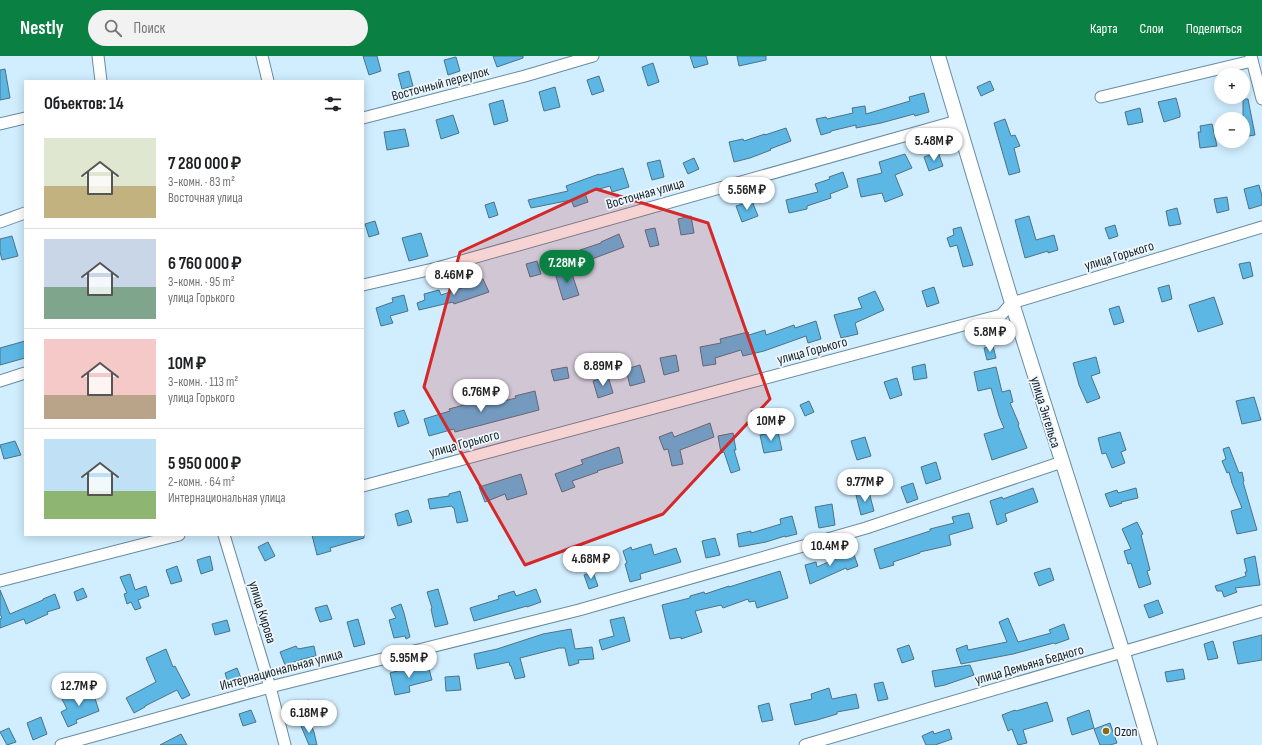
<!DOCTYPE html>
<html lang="ru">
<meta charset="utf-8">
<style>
body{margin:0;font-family:"Sofia Sans Condensed",sans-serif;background:#f2f2f2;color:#202124;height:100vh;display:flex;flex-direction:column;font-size:15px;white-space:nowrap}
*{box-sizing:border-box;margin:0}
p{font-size:13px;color:#757577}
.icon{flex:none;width:22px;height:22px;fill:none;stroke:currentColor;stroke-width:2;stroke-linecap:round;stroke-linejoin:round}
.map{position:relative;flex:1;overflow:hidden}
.sheet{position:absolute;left:24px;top:24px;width:340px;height:456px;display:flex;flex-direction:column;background:#fff;border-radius:0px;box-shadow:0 2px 10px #0003}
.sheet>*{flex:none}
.buttons{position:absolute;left:1214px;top:12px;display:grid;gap:8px}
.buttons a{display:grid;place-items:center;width:36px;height:36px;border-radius:50%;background:#fff;box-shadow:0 2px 10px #0003;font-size:20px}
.price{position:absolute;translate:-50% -34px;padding:0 9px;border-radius:14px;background:#fff;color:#222;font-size:13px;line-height:26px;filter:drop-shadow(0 1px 2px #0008)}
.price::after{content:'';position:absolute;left:50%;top:24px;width:12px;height:9px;margin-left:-6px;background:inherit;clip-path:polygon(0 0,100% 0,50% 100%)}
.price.active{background:#0b8043;color:#fff}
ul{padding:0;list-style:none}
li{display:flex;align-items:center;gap:12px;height:100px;padding:0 20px}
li+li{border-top:1px solid #e0e0e0}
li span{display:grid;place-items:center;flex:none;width:112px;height:80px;border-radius:0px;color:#555}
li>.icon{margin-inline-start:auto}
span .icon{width:48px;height:48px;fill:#fffc;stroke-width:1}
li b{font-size:17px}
h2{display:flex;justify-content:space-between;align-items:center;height:48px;padding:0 20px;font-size:17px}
header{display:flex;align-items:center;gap:24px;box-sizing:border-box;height:56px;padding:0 20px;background:#0b8043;color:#fff}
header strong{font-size:19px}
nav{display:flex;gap:22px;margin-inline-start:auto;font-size:14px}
.search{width:280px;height:36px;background:#f2f2f2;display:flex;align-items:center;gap:10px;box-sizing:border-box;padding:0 14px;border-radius:22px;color:#757577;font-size:15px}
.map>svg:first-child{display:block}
</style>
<header>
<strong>Nestly</strong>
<div class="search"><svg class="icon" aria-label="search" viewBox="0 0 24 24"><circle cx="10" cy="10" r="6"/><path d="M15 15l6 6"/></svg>Поиск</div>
<nav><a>Карта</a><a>Слои</a><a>Поделиться</a></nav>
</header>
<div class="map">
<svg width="1262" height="689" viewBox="0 0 1262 689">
<rect width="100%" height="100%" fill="#d0eeff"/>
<g fill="#5cb7e5" stroke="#4f7285">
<polygon points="363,0 377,0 381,15 369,19"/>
<polygon points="493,0 523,0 523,2 497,11"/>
<polygon points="690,0 706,0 708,8 694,12"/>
<polygon points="737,0 766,0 766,4 739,10"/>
<polygon points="456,1 460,15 448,19 444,4"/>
<polygon points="653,7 659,26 648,30 642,11"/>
<polygon points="5,13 10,42 0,44 0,14"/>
<polygon points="409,15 413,30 402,33 398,18"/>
<polygon points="599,20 604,35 592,39 587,24"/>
<polygon points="990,25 994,34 981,40 977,31"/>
<polygon points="555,31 560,51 544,55 539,36"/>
<polygon points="924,37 929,56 915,60 914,58 881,67 856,72 856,69 831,75 831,76 821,79 816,63 826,61 827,63 853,57 852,52 865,50 866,58 910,45 909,41"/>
<polygon points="1176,42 1180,57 1180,61 1164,66 1158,46"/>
<polygon points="1243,43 1248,43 1255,79 1243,81"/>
<polygon points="503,44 508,65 494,69 489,48"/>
<polygon points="1140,52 1143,66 1128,69 1125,56"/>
<polygon points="453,59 459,77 441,83 436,64"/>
<polygon points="1005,63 1011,80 1015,79 1020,90 1014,92 1020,116 1009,119 994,67"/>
<polygon points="1212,68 1217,90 1200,92 1198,76 1201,76 1200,70"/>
<polygon points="786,72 791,85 770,93 771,94 750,102 734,106 729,86 743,83 744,85 765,78 765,79"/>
<polygon points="405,73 409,90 387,94 384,76"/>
<polygon points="938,96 943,110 929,115 924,101"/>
<polygon points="905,98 912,112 895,119 903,139 885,146 882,137 861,141 857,123 882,117 879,106"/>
<polygon points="694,102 699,113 688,118 683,107"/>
<polygon points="660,104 664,121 652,124 647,107"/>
<polygon points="623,112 629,131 612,136 610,130 585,137 588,146 574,151 571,144 531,152 528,144 568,135 566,130 599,118 599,119"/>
<polygon points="843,116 848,131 830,138 831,142 807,150 807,153 789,157 786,144 818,136 815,128 830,123 829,121"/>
<polygon points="1259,129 1262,140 1262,149 1249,153 1244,133"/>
<polygon points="1227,141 1229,154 1217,157 1214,143"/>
<polygon points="752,145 758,160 742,166 736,150"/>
<polygon points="494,146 498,159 489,162 485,149"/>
<polygon points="1177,152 1181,168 1169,170 1166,155"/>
<polygon points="691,160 694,177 681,179 678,163"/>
<polygon points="1029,160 1036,184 1054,179 1058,194 1048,197 1048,195 1025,202 1015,164"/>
<polygon points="375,165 379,178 369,181 365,168"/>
<polygon points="1115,169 1118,180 1109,183 1105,172"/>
<polygon points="961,171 973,209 963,211 957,189 950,191 947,182 954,179 953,173"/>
<polygon points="655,172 659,189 650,191 645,174"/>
<polygon points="421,177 428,200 409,205 402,182"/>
<polygon points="619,178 624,191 584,206 580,194 601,187 601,186"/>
<polygon points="12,180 18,200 2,204 0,196 0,183"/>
<polygon points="537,205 541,218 530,221 526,208"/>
<polygon points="1250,206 1253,220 1243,223 1239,208"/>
<polygon points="570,212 579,239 563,244 555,217"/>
<polygon points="483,223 489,236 454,248 453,246 419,254 417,247 425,244 424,238 439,234 441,239 471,229 471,228"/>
<polygon points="1169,229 1172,243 1162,246 1158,232"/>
<polygon points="934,231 939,247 927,251 922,235"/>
<polygon points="875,235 884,254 855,267 858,278 841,282 834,259 862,252 858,242"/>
<polygon points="404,239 408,255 390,260 393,267 381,270 376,252 393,246 392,242"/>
<polygon points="1214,241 1223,268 1198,276 1189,249"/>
<polygon points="1119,250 1124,266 1114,269 1109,253"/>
<polygon points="816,265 821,283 808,287 806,280 764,295 743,300 741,294 715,302 716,308 703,310 700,291 721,287 720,283 748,276 749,279 765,274 766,279 794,269 795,272"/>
<polygon points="25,285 25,302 0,309 0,292"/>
<polygon points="993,290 996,302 987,304 984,292"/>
<polygon points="676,299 679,315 664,319 660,302"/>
<polygon points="1096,301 1100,317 1091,320 1100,342 1087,347 1079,329 1073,307"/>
<polygon points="925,308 927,322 914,324 912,311"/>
<polygon points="640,309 645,326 630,330 626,313"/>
<polygon points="567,311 569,322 554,325 551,314"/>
<polygon points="996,311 1002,336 1010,334 1013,346 1010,347 1019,368 1018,369 1027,392 992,404 984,378 1004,372 999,360 991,332 978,335 974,316"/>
<polygon points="608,320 613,337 598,342 593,325"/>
<polygon points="897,322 902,339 890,343 884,326"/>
<polygon points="535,335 539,354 455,376 454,373 429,380 424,363 450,355 449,353 475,346 473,340 482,337 487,349 516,342 515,340"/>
<polygon points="1254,341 1261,364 1242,368 1236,345"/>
<polygon points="809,345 814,356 805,360 800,349"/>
<polygon points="761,353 767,375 757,377 751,355"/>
<polygon points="404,354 409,367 398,371 394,357"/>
<polygon points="710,367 714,381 680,394 683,408 672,410 668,393 664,394 659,381 672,376 674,381"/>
<polygon points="778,376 782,394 764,397 760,379"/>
<polygon points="1120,376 1126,394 1121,396 1125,407 1112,412 1106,397 1102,398 1098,382"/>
<polygon points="733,377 736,394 734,394 740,414 731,417 724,396 721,397 718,380"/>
<polygon points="865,381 871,400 857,404 851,385"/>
<polygon points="15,385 21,399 4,403 0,389"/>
<polygon points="619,391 623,407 597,415 598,416 572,425 575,431 562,436 555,418 583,408 581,404"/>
<polygon points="1229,391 1239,417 1242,416 1244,425 1243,426 1257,474 1237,478 1231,455 1242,452 1232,427 1229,416 1227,417 1222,405 1226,403 1223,393"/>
<polygon points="936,406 941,423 926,428 921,411"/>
<polygon points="521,418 527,438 507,444 505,438 485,446 479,431"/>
<polygon points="913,427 918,443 907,447 901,431"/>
<polygon points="1033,432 1038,446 1005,458 1007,465 997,469 990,445 1002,441 1003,443"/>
<polygon points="1136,432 1138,442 1121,446 1122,447 1110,451 1105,438 1117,434 1118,437"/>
<polygon points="460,435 468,465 457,467 454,452 453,452 452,450 430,453 428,443 449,440 449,438"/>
<polygon points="869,436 874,455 861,459 856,439"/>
<polygon points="832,448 835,469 819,472 815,451"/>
<polygon points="408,454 412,466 398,470 395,458"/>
<polygon points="969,457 973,472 949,479 951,489 920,496 920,497 893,506 894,509 880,513 874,493 930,475 930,473 954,467 952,461"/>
<polygon points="792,460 797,478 785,481 785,480 766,486 739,491 737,478 751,475 751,477 781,468 780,463"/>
<polygon points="1137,466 1143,478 1141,479 1150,514 1147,515 1151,528 1139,532 1131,507 1128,508 1124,495 1131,493 1122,473"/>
<polygon points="312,479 364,479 364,482 330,492 331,495 317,499"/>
<polygon points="715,482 720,499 706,502 702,485"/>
<polygon points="268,486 275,500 265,505 258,491"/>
<polygon points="651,488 654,499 676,492 681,506 640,518 641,523 630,526 625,508 627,507 623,495 631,491 632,494"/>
<polygon points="853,496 858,510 847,514 846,512 810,528 805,509 816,506 817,511 842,500"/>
<polygon points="603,497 607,509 595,513 591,501"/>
<polygon points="210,500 213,514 201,518 197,504"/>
<polygon points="1255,500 1260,529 1235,532 1237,536 1224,541 1222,535 1217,535 1215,530 1246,520 1245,516 1247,516 1244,503"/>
<polygon points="177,510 182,525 171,528 166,514"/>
<polygon points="1050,512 1054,524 1039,530 1034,517"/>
<polygon points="780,515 788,542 757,552 755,545 749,546 748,543 723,552 721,549 695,555 702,576 681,583 681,581 670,583 662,549 690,542 690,540 704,536 705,538 729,530 729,531"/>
<polygon points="593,516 598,530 589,533 584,519"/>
<polygon points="130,518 135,534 146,530 149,540 138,544 141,552 135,554 131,546 127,548 124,538 127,537 120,521"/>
<polygon points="83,532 87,541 77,545 74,536"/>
<polygon points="438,533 448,568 435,571 431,553 432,552 427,536"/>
<polygon points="536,533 541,546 527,551 527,550 474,565 470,552 499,543 498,540 514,535 516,540"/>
<polygon points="0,534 10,558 43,544 43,543 55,538 60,552 47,556 48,558 26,568 24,563 0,572 0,563 2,562 0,558"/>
<polygon points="1158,544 1163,557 1149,562 1144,549"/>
<polygon points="401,548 404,557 410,581 406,583 405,580 394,582 389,564 396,562 391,552"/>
<polygon points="327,549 332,563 320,566 315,552"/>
<polygon points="624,561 630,585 602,594 599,584 614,580 610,564"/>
<polygon points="1008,562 1018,586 1051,577 1049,574 1064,568 1069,583 1055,588 1054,587 1013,598 961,608 956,593 967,589 968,594 1007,586 999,566"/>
<polygon points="358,563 365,588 354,591 347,566"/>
<polygon points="227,564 230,575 215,579 212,568"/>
<polygon points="571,573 575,593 592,591 594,603 578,604 579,607 569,610 565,592 559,592 520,602 525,621 515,623 511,610 510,610 509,606 477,613 474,598 497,593 543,578"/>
<polygon points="1262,579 1262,604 1238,608 1233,586"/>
<polygon points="1213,585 1218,602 1208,604 1204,588"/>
<polygon points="909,589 914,603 902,607 897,593"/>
<polygon points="296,590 298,593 314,590 316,600 303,603 285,609 280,596"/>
<polygon points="166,593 173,611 175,610 190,639 182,643 177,634 145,650 145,651 134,657 126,642 156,626 146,602"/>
<polygon points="428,609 432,624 409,630 410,636 395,639 390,617 405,613 405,615"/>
<polygon points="970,609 974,619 945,629 935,631 932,615"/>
<polygon points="237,612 241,622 228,627 225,617"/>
<polygon points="1183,613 1185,623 1167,626 1165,616"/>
<polygon points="459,620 461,634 446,635 445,621"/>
<polygon points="883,626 888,643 878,645 874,628"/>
<polygon points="829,632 832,643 856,638 859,652 837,656 837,658 817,664 795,669 790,648 812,643 811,638"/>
<polygon points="92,633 99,655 76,664 77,667 68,671 61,656 67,653 62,643"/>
<polygon points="309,644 313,657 299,661 296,648"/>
<polygon points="1047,646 1053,665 1023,674 1027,687 1018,689 1012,673 1008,675 1002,659 1015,654 1016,655"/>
<polygon points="769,647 773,664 762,666 758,650"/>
<polygon points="251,654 256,666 243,670 239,658"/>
<polygon points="1089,654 1094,672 1072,679 1067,662"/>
<polygon points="41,661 47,678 33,684 27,667"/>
<polygon points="310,666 314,676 317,689 309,689 301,670"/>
<polygon points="1110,667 1117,687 1110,689 1100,689 1094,673"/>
<polygon points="9,672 16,686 7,689 0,676"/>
<polygon points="949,673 952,683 935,689 926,689 922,680 933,675 934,678"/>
<polygon points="181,678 187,689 160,689"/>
</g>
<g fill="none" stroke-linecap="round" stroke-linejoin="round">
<defs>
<g id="minor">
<polyline points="98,0 101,25"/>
<polyline points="262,0 268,25"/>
<polyline points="1251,0 1262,43"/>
<polyline points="1101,41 1252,5"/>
<polyline points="363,62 525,20 593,0"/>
<polyline points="0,68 25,62"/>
<polyline points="0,166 25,157"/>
<polyline points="363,229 437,212 957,65"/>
<polyline points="0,325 25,317"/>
<polyline points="363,430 1001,259 1012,247 1262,171"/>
<polyline points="224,479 270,631 285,689"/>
<polyline points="0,525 179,479"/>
<polyline points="61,689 270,631 579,554 866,472 1062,406"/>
<polyline points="805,689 1262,555"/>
</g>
<polyline id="tertiary" points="938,0 1012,247 1123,597 1150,689"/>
</defs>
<use href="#minor" stroke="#698c9f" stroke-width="13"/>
<use href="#tertiary" stroke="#698c9f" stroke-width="16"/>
<use href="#minor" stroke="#fff" stroke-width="11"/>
<use href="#tertiary" stroke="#fff" stroke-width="14"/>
</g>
<path fill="#d62828" fill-opacity="0.2" stroke="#d62828" stroke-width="3" stroke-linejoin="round" d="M596 133 708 167 770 343 663 458 525 509 424 331 460 196Z"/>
<circle fill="#8e680d" stroke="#f0f7fc" stroke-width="1.5" cx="1106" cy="675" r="4"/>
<g text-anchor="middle" stroke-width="3.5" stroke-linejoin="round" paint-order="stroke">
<g font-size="14" fill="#15232b" stroke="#f0f7fc">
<text transform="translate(440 27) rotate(-15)" y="5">Восточный переулок</text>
<text transform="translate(645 137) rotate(-16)" y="5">Восточная улица</text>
<text transform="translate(1119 199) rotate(-17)" y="5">улица Горького</text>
<text transform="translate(812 294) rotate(-15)" y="5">улица Горького</text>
<text transform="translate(1046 356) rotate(73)" y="5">улица Энгельса</text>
<text transform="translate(464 387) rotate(-15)" y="5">улица Горького</text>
<text transform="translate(263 556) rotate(73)" y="5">улица Кирова</text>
<text transform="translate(1029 608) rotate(-16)" y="5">улица Демьяна Бедного</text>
<text transform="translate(281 613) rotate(-15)" y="5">Интернациональная улица</text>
</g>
<g font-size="14" fill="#15232b" stroke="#f0f7fc" text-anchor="start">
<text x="1114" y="680">Ozon</text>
</g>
</g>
</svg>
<div class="buttons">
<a>+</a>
<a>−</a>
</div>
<b class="price" style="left:934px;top:106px">5.48M ₽</b>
<b class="price" style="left:747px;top:155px">5.56M ₽</b>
<b class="price active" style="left:567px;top:228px">7.28M ₽</b>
<b class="price" style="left:454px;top:240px">8.46M ₽</b>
<b class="price" style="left:990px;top:297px">5.8M ₽</b>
<b class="price" style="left:603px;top:331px">8.89M ₽</b>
<b class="price" style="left:481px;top:357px">6.76M ₽</b>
<b class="price" style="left:771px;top:386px">10M ₽</b>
<b class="price" style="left:865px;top:447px">9.77M ₽</b>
<b class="price" style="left:830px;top:511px">10.4M ₽</b>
<b class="price" style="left:591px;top:524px">4.68M ₽</b>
<b class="price" style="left:409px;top:623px">5.95M ₽</b>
<b class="price" style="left:79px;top:651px">12.7M ₽</b>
<b class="price" style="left:309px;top:678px">6.18M ₽</b>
<section class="sheet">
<h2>Объектов: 14<svg class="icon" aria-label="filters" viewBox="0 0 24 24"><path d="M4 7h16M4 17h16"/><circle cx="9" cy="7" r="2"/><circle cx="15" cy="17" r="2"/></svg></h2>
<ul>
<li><span style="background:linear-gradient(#dfe7d0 60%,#c2b280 0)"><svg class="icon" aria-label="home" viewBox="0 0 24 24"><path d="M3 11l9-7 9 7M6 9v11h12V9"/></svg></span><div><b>7 280 000 ₽</b><p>3-комн. · 83 m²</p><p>Восточная улица</p></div></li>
<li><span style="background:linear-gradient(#c9d6e8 60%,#7fa58c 0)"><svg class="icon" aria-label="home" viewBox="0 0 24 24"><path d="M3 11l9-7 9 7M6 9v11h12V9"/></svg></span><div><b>6 760 000 ₽</b><p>3-комн. · 95 m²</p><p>улица Горького</p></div></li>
<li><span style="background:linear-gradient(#f6c9c9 70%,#b9a48a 0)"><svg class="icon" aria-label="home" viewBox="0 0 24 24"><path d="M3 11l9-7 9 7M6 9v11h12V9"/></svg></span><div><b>10M ₽</b><p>3-комн. · 113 m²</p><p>улица Горького</p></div></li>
<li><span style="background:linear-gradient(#bfe0f5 65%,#8fb573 0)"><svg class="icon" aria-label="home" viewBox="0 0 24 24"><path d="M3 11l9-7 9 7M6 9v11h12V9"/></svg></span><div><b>5 950 000 ₽</b><p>2-комн. · 64 m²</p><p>Интернациональная улица</p></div></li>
</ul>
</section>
</div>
